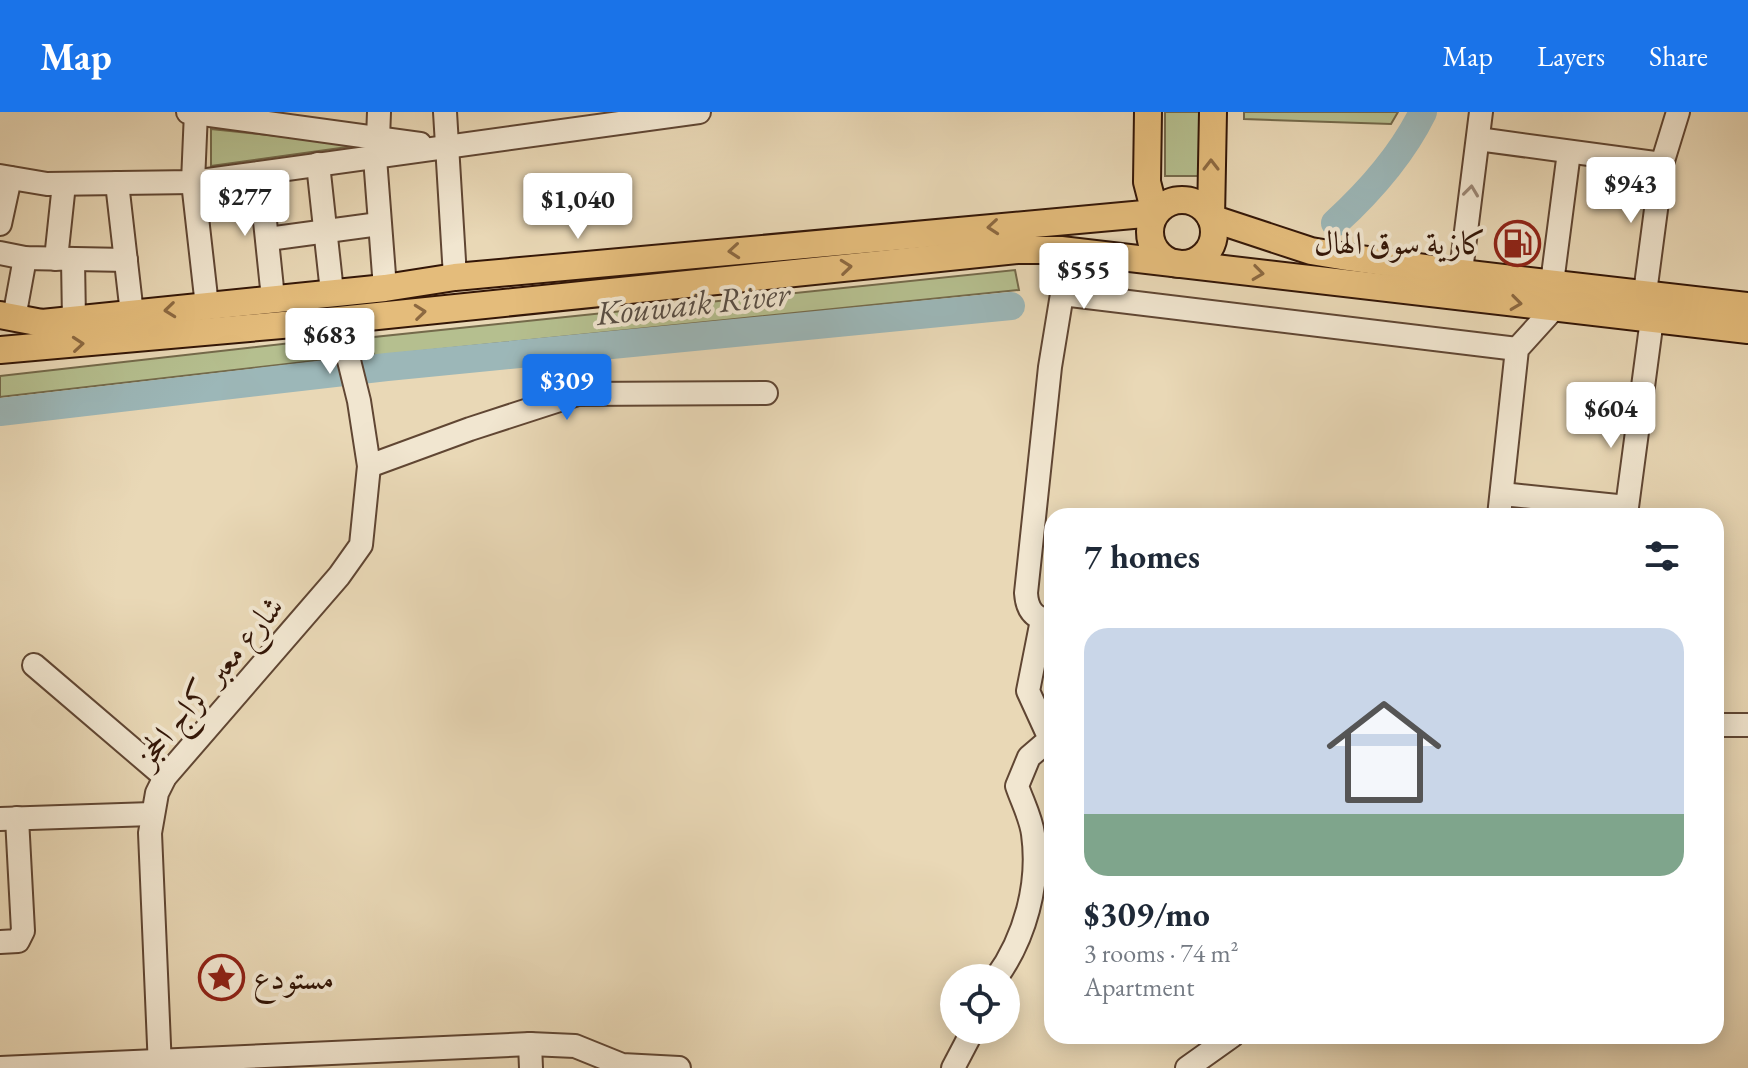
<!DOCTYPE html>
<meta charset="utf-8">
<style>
body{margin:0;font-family:"EB Garamond",Amiri,serif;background:#f2f2f3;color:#1f2937;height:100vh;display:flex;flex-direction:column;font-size:30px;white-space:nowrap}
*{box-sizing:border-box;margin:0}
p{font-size:26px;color:#747a83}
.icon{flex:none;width:44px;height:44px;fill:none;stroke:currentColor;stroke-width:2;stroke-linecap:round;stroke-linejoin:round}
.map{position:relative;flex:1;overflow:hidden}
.panel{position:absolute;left:1044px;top:396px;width:680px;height:536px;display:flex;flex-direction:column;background:#fff;border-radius:24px;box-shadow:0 4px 20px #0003}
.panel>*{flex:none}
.buttons{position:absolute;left:940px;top:852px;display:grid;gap:16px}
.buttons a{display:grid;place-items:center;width:80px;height:80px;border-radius:50%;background:#fff;box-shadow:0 4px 20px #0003;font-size:40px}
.price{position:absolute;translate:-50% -68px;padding:0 18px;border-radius:8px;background:#fff;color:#222;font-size:26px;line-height:52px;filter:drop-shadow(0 2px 4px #0008)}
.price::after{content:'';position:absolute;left:50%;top:48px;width:24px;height:18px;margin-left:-12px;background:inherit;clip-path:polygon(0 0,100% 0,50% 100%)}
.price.on{background:#1a73e8;color:#fff}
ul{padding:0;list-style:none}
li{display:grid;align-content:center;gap:16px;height:424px;padding:0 40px}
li+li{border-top:2px solid #e0e1e3}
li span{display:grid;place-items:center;height:248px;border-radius:24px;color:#555}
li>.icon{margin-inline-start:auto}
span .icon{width:144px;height:144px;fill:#fffc;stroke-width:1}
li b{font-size:34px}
h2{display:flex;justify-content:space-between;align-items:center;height:96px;padding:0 40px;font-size:34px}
header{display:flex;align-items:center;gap:48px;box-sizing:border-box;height:112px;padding:0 40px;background:#1a73e8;color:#fff}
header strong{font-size:38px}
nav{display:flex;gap:44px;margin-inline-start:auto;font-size:28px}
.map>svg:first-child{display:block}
</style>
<header>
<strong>Map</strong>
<nav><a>Map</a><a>Layers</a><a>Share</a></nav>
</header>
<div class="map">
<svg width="1748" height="956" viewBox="0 0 1748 956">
<rect width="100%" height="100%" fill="#e9d8b6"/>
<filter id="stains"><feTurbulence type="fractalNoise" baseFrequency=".0025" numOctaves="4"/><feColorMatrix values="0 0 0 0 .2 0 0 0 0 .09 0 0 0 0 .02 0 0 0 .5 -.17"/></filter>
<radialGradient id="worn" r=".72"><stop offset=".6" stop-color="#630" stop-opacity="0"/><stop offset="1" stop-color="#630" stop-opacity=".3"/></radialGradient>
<g fill="#b5bf8f" stroke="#746a4b" stroke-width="2">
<rect x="1165" y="0" width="41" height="64"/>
<polygon points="1244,0 1398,0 1391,12 1244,7"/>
<polygon points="211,17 362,33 211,54"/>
<polygon points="1015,158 1019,178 374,244 371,229 374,225"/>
<polygon points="317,228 322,248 0,285 0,264"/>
</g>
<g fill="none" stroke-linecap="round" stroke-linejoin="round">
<g stroke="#9cb7b8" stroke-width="28">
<path d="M1335 111C1370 79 1402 43 1423 0"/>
<polyline points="0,300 387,255 1011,194"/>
</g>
<defs>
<g id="minor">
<polyline points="188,0 420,32"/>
<polyline points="196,0 193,70 207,194"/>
<polyline points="445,0 455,165"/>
<polyline points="378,27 379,0"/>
<polyline points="1478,27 1662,52"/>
<polyline points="375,46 385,176"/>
<polyline points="318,52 332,180"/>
<polyline points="260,61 273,186"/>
<polyline points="0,64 47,72 193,70 699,0"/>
<polyline points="117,71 132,202"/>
<polyline points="0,112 10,66"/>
<polyline points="268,127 379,112"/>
<polyline points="0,141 25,146 126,148"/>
<polyline points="56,147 64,72"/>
<polyline points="73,148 74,208"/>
<polyline points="1552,171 1569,40"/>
<polyline points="1459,175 1481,0"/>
<polyline points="1645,181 1662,52 1678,0"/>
<polyline points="1062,182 1517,237"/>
<polyline points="14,206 25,146"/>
<polyline points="369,354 470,317 578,282 766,281"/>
<polyline points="1502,382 1627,395 1652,207"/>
<polyline points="1499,404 1517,237 1555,195"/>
<path d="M1052 509C1034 507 1027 498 1026 481L1050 255 1062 182 1061 138"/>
<polyline points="34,553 165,665"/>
<polyline points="1716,613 1748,613"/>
<polyline points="0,707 152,702"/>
<polyline points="0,830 18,829 23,819 17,706"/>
<path d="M996 866C1025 826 1040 772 1033 722 1031 706 1022 689 1017 674L1029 645 1050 627 1028 579 1042 508"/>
<polyline points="530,932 531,956"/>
<polyline points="0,956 530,932 575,934 622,953 679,956"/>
<polyline points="160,956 150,721 157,681 165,665 339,464 361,433 369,354 359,289 339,208"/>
<polyline points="953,956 973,918"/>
<polyline points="1187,956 1232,924"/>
</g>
<g id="major">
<polyline points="1213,0 1211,106 1311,139 1347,145 1461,161 1748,194"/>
<circle cx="1182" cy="120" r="32"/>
<polyline points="0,203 42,211 385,176 455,165 1155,101 1147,70 1148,0"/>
<polyline points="0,238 339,208 1017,138 1061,138 1748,218"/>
</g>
</defs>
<use href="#minor" stroke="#604633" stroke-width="26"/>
<use href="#major" stroke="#331607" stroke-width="30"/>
<use href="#minor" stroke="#f1e6d0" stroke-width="22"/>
<use href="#major" stroke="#e4bc7b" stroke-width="26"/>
</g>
<defs><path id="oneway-chevron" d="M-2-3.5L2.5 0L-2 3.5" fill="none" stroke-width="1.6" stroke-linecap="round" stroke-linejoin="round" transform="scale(2)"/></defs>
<g stroke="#8c6941">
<use href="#oneway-chevron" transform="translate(1211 53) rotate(-90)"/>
<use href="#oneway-chevron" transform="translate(993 115) rotate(175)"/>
<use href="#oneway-chevron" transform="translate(734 139) rotate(175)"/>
<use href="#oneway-chevron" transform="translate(846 155) rotate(-6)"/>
<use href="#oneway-chevron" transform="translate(1258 161) rotate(7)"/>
<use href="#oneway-chevron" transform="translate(1516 191) rotate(7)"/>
<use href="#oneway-chevron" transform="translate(170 198) rotate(174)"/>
<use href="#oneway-chevron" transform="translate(420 200) rotate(-6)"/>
<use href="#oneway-chevron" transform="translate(78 232) rotate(-5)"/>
</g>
<use stroke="#9c8876" href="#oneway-chevron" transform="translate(1471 79) rotate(-83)"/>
<defs>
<symbol id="fuel-ring" viewBox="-11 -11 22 22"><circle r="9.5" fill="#f1e6d0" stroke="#8f2418" stroke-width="1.5"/><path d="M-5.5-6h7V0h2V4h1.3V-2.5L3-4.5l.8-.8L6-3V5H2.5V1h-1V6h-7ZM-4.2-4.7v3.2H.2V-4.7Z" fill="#8f2418"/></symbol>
<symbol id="sight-ring" viewBox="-11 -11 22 22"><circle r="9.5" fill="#f1e6d0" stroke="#8f2418" stroke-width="1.5"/><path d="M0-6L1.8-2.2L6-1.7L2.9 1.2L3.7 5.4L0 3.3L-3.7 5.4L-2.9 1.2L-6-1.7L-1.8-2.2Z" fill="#8f2418"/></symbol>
</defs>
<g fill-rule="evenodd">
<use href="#fuel-ring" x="1492" y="106" width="51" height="51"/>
<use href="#sight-ring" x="196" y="840" width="51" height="51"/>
</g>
<g text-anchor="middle" stroke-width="8" stroke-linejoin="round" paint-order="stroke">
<g font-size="32" fill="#331607" stroke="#f1e6d0" text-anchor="end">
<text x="1486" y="142">كازية سوق الهال</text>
<text x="253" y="877" text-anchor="start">مستودع</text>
</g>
<g font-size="32" fill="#331607" stroke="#f1e6d0">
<text transform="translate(209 569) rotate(-50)" y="11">شارع معبر كراج الحجز</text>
</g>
<g font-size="34" font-style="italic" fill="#584e45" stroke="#f1e6d0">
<text transform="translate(693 191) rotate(-6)" y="12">Kouwaik River</text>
</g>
</g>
<rect width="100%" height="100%" filter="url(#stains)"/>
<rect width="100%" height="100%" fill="url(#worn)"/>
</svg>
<div class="buttons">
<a><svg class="icon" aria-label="locate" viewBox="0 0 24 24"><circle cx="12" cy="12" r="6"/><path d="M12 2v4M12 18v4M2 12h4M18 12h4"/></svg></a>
</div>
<b class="price" style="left:1631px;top:113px">$943</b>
<b class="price" style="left:245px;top:126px">$277</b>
<b class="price" style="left:578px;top:129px">$1,040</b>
<b class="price" style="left:1084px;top:199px">$555</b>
<b class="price" style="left:330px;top:264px">$683</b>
<b class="price on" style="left:567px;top:310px">$309</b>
<b class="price" style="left:1611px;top:338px">$604</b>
<section class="panel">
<h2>7 homes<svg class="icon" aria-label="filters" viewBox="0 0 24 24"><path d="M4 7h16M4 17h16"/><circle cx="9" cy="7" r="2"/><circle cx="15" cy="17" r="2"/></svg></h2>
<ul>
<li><span style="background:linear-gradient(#c9d6e8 75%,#7fa58c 0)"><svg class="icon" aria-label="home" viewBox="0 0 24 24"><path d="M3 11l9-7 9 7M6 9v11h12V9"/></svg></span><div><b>$309/mo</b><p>3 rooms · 74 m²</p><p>Apartment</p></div></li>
</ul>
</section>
</div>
